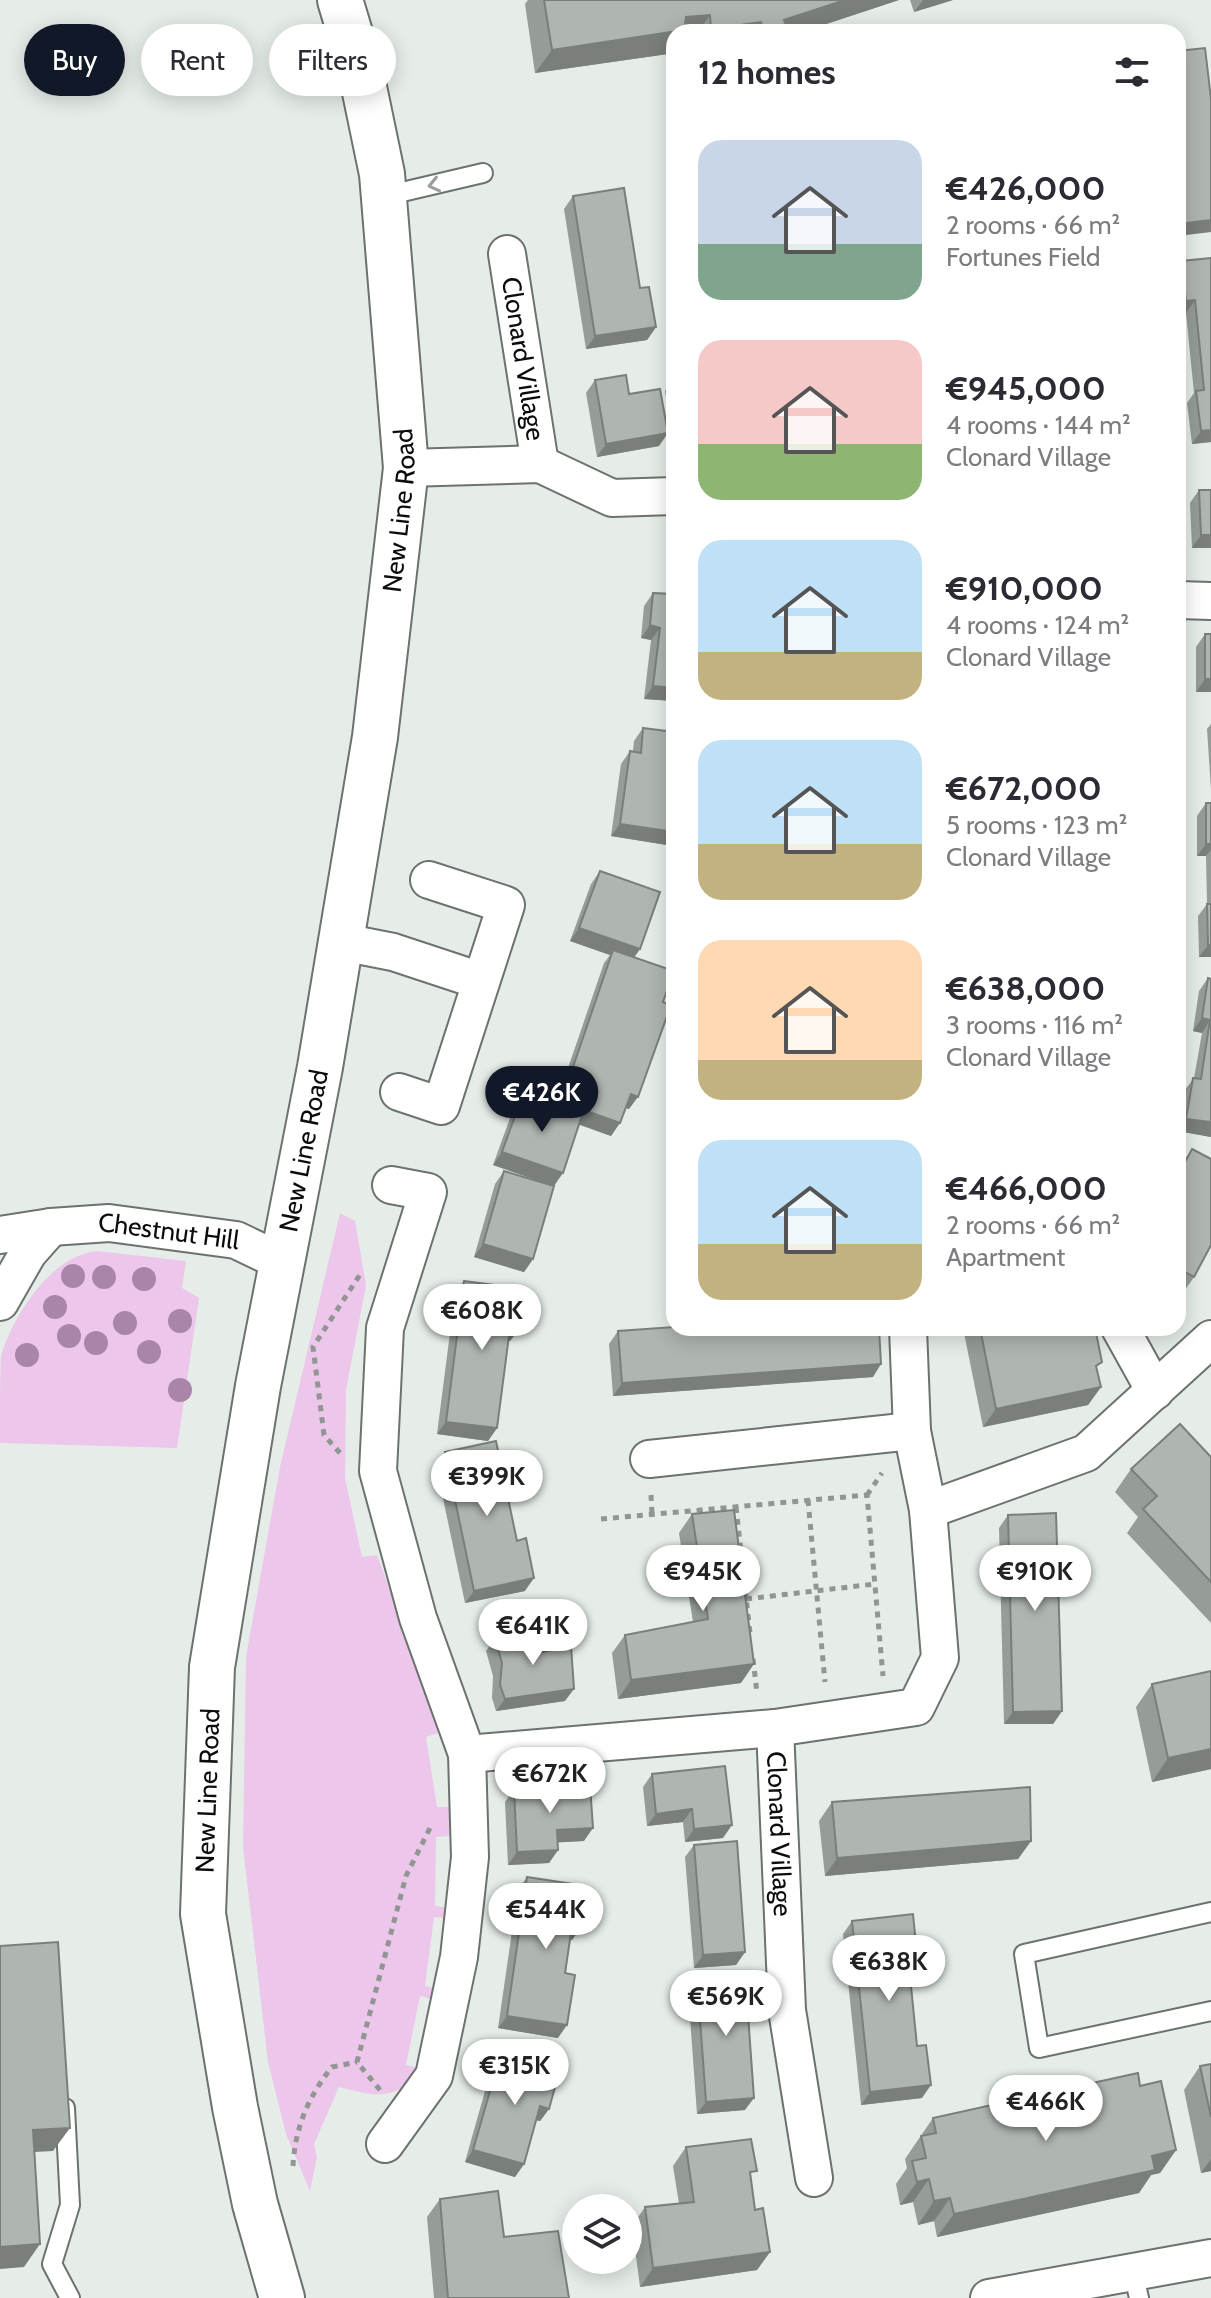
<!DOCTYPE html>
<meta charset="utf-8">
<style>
body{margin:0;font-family:Cabin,sans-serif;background:#f7f7f7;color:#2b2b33;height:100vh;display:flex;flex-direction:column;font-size:30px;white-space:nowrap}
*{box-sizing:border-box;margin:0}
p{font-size:26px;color:#7c7c81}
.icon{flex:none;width:44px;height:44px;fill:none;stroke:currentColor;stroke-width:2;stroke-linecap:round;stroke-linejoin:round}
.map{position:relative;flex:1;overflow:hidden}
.side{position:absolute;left:666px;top:24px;width:520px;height:1312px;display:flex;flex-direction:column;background:#fff;border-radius:24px;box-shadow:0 4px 20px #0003}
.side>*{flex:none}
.banner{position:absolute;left:24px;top:24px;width:522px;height:72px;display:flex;gap:16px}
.buttons{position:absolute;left:562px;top:2194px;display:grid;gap:16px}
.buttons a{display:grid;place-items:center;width:80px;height:80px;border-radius:50%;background:#fff;box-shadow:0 4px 20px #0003;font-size:40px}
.price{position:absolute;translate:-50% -68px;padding:0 18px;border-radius:28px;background:#fff;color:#222;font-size:26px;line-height:52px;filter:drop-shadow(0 2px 4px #0008)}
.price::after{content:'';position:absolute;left:50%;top:48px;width:24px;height:18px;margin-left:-12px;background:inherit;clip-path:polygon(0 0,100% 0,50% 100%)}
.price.selected{background:#111827;color:#fff}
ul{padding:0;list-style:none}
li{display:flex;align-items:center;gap:24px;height:200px;padding:0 32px}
li span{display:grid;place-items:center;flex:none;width:224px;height:160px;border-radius:24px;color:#555}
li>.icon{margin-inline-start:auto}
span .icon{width:96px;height:96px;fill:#fffc;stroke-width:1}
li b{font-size:34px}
h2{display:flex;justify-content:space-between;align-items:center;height:96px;padding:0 32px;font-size:34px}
.tag{padding:0 28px;border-radius:36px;background:#fff;box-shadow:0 4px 20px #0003;font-size:28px;line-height:72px}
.tag.selected{background:#111827;color:#fff}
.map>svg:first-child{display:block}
</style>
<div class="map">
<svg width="1211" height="2298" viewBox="0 0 1211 2298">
<rect width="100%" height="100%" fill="#e6ede8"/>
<g fill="#ecc6eb">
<path d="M340 1213 355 1221 366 1285 346 1390 345 1478 362 1557 377 1555 420 1672 438 1733 426 1737 437 1807H451L450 1836 436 1837 435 1906 450 1908 449 1918 434 1917 425 1986 439 1989 436 2000 420 1996 406 2065 419 2068C398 2103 374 2096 339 2087L314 2144 317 2157 310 2191 286 2134 268 2062 243 1847 246 1657 280 1467Z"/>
<path d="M97 1251 186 1261 182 1288 199 1298 177 1448 0 1443C0 1420 0 1376 1 1356 13 1315 52 1255 97 1251Z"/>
</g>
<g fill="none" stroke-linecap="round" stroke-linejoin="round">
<defs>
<g id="service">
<polyline points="385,196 483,173"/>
<polyline points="1211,1912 1024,1954 1039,2048 1211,2011"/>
<polyline points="65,2108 70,2205 52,2264 70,2298"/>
<polyline points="1133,2272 1139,2298"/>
</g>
<g id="minor">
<path id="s1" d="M507 254 540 464"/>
<polyline points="406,468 540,464 612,498 674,496"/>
<polyline points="1178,600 1211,601"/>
<polyline points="342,942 393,952 481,981"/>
<polyline points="399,1092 441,1106 506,905 429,880"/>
<path id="s2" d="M0 1235 51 1227 109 1223 236 1240 282 1262"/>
<polyline points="0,1302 28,1253 51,1227"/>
<polyline points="1120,1328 1155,1391"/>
<polyline points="649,1459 912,1431"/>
<polyline points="928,1510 1086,1453 1211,1339"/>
<path id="s3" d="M775 1728 787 2010 814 2178"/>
<polyline points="467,1754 775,1728 916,1707 940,1658 928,1510 912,1431 908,1328"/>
<polyline points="385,2144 434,2076 459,1957 470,1857 467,1754 418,1618 378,1471 385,1328 428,1192 391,1185"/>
<polyline points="989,2298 1211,2258"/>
</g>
<g id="secondary">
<path id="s4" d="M282 2298 255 2204 235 2107 203 1914 212 1667 258 1386 320 1067 375 737 406 468 382 174 359 63 340 0"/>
</g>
</defs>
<use href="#service" stroke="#6c726d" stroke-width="22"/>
<use href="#minor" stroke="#6c726d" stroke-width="40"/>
<use href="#secondary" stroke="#6c726d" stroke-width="48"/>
<g stroke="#919692" stroke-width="5" stroke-dasharray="6 6" stroke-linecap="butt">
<polyline points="340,1453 324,1435 313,1347 361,1273"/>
<polyline points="651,1495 652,1514"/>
<polyline points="867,1495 882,1473"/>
<polyline points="808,1500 825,1682"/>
<polyline points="736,1507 750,1633"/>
<polyline points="601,1519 867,1495 883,1676"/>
<polyline points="746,1599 875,1584"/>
<polyline points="753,1659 757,1693"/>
<polyline points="380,2090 357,2062 406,1876 430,1828"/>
<path d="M293 2166C295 2128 308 2097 332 2067L357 2062"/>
</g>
<use href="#service" stroke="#fff" stroke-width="18"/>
<use href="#minor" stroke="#fff" stroke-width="36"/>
<use href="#secondary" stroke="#fff" stroke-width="44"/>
</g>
<g fill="#aa85aa">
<circle cx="73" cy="1276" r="12"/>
<circle cx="104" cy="1277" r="12"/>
<circle cx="144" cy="1279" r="12"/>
<circle cx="55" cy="1307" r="12"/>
<circle cx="180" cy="1321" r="12"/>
<circle cx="125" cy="1323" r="12"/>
<circle cx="69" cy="1336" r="12"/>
<circle cx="96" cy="1343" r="12"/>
<circle cx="149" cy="1352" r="12"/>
<circle cx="27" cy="1355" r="12"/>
<circle cx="180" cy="1390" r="12"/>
</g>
<g fill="#969c98">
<polygon points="528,0 899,0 802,32 674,32 668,54 535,73 525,4"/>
<polygon points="910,0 953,0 914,12"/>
<polygon points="573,196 640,288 656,327 647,340 586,349 564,209"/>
<polygon points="1211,258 1211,442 1192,444 1187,403 1194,393 1186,313 1178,314 1178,265 1181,261"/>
<polygon points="674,379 674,436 672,436 665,391"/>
<polygon points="595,380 629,394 659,446 597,457 586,393"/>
<polygon points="1199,490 1211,548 1192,548 1190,503"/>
<polygon points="653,593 674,594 674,701 644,699 651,640 641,638 644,606"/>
<polygon points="1205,634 1211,634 1211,692 1196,692 1196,647"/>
<polygon points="1211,724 1211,790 1207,729"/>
<polygon points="643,728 673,846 611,836 621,764 630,751 633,751 634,741"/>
<polygon points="1206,803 1211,803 1211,957 1199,957 1198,916 1207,904 1206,856 1197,856 1197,816"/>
<polygon points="600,871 640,949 634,957 663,1002 629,1109 625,1108 611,1136 579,1124 554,1185 533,1259 524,1272 474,1257 495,1184 504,1171 545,1183 493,1165 514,1107 523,1094 555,1106 604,963 610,955 570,941 591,884"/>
<polygon points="1208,978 1211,979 1211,1137 1178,1131 1184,1091 1194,1078 1202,1033 1193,1031 1199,991"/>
<polygon points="1192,1149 1194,1277 1185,1290 1178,1286 1178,1171"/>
<polygon points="464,1281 519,1329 510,1341 508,1341 497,1428 488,1441 437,1434 455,1294"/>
<polygon points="963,1328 1040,1328 1040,1332 1097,1370 1101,1387 1088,1405 983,1427"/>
<polygon points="618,1331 873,1377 613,1396 609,1344"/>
<polygon points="445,1452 525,1591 465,1603 436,1465"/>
<polygon points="1211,1457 1211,1623 1127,1533 1138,1517 1115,1492 1131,1469"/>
<polygon points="692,1514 741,1683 618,1699 612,1653 625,1635 693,1622 679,1533"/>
<polygon points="1008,1515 1062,1711 1053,1724 1004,1724 999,1528"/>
<polygon points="495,1638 537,1653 565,1701 496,1711 492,1698 493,1676 486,1651"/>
<polygon points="1152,1684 1211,1769 1152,1782 1136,1707"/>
<polygon points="652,1774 723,1838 685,1842 683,1822 647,1826 643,1787"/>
<polygon points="514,1789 584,1841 558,1842 558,1850 549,1863 508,1865 505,1802"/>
<polygon points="832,1802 1031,1841 1018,1859 825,1876 819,1821"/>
<polygon points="694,1845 745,1952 736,1965 694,1968 685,1857"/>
<polygon points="527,1877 581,1927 572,1940 570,1940 558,2038 498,2028 518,1890"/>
<polygon points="852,1921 917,1955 909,1967 922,2098 861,2105 843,1934"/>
<polygon points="697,1977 745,2110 697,2114 688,1990"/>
<polygon points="501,2053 549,2109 540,2121 536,2120 524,2164 515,2177 465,2162 492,2066"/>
<polygon points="1211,2064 1211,2171 1201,2173 1184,2090 1200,2066"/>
<polygon points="1140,2086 1176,2150 1160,2173 1151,2175 1139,2193 937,2237 934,2221 918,2225 913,2202 900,2205 896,2184 907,2168 905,2159 933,2118"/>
<polygon points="686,2147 751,2179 755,2210 770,2252 757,2270 640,2287 632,2226 645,2207 679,2204 673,2166"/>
<polygon points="440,2199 504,2237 569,2298 434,2298 427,2217"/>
</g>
<g fill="#7a7f7c">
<polygon points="845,0 899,0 802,32 775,32 784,20"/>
<polygon points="923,0 953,0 914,12"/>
<polygon points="710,15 698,32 674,32 674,45 668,54 535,73 552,50 686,17"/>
<polygon points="761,22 754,32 709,32 711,29"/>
<polygon points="1211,220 1211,232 1178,236 1178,224"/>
<polygon points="1195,300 1186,313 1178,314 1186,301"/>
<polygon points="656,327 647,340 586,349 595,336"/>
<polygon points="1211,430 1211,442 1192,444 1201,431"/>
<polygon points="668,433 659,446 597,457 606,444"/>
<polygon points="1201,535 1211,535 1211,548 1192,548"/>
<polygon points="650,625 660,628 651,640 641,638"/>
<polygon points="1205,679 1211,679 1211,692 1196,692"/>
<polygon points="653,686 674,688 674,701 644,699"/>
<polygon points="620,824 674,832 674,844 673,846 611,836"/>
<polygon points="1206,844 1211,844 1211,850 1206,856 1197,856"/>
<polygon points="579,928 640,949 631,962 613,950 610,955 570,941"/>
<polygon points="1208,945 1211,945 1211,957 1199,957"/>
<polygon points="1202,1018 1210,1020 1202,1033 1193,1031"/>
<polygon points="631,1094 638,1097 629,1109 622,1106"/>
<polygon points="561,1102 620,1123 611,1136 552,1115"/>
<polygon points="1186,1119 1211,1122 1211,1137 1178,1131"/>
<polygon points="502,1152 563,1173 554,1186 493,1165"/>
<polygon points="483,1244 533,1259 524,1272 474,1257"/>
<polygon points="510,1328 519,1329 510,1341 501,1340"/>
<polygon points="881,1364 873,1377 613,1396 622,1383"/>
<polygon points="1101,1387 1088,1405 983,1427 996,1409"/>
<polygon points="446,1422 497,1428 488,1441 437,1434"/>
<polygon points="534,1578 525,1591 465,1603 474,1591"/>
<polygon points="754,1664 741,1683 618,1699 631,1680"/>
<polygon points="574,1689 565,1701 496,1711 505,1699"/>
<polygon points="1062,1711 1053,1724 1004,1724 1013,1712"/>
<polygon points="1211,1749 1211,1769 1152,1782 1168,1758"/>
<polygon points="692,1809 683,1822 647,1826 656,1814"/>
<polygon points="732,1825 723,1838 685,1842 694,1829"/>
<polygon points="593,1828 584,1841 548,1843 557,1830"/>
<polygon points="1031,1841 1018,1859 825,1876 837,1858"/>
<polygon points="558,1850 549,1863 508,1865 517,1852"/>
<polygon points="572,1926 581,1927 572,1940 564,1939"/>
<polygon points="745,1952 736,1965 694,1968 703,1955"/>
<polygon points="917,1955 908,1967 908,1956"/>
<polygon points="507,2016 567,2025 558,2038 498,2028"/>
<polygon points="931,2085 922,2098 861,2105 870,2092"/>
<polygon points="754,2098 745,2110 697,2114 706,2102"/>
<polygon points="540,2106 549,2109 540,2121 531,2119"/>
<polygon points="70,2128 53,2151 16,2153 33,2130"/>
<polygon points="473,2150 524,2164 515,2177 465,2162"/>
<polygon points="1176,2150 1160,2173 1151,2175 1139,2193 937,2237 954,2214 1152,2156"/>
<polygon points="1211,2159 1211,2171 1201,2173"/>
<polygon points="929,2179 913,2202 900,2205 917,2182"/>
<polygon points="950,2198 934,2221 918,2225 934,2201"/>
<polygon points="40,2244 24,2267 0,2269 0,2247"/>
<polygon points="770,2252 757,2270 640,2287 653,2268"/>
</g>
<g fill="#afb5b1" stroke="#7a7f7c" stroke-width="2">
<polygon points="544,0 845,0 784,20 788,32 763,32 761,22 711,29 710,15 686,17 684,30 552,50"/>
<polygon points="1205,48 1211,99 1211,220 1178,224 1178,51"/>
<polygon points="624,188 640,288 649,287 656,327 595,336 573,196"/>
<polygon points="1211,258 1211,430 1201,431 1196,391 1204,390 1195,300 1186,301 1181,261"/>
<polygon points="626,375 629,394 660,389 668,433 606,444 595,380"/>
<polygon points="1199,490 1211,490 1211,535 1201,535"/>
<polygon points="653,593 674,594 674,688 653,686 660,628 650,625"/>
<rect x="1205" y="634" width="6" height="45"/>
<polygon points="1178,636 1182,636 1183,681 1178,681"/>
<polygon points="643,728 674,732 674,832 620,824 630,751 641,753"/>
<rect x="1206" y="803" width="5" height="41"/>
<polygon points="600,871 660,892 640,949 579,928"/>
<polygon points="1207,904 1211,904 1211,945 1208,945"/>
<polygon points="613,950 674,971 663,1002 671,1005 638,1097 631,1094 620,1123 561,1102"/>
<polygon points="1208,978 1211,979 1211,1122 1186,1119 1193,1078 1201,1079 1210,1020 1202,1018"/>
<polygon points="523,1094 582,1115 563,1173 502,1152"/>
<polygon points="1192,1149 1211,1159 1211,1245 1194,1277 1178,1268 1178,1195 1181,1190 1178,1188 1178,1175"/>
<polygon points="504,1171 554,1186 533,1259 483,1244"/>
<polygon points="464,1281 524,1289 519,1329 510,1328 497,1428 446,1422"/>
<polygon points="674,1327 674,1328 879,1328 881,1364 622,1383 618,1331"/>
<polygon points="980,1328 1040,1328 1040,1332 1058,1328 1095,1328 1102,1362 1096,1366 1101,1387 996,1409"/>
<polygon points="1180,1424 1211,1457 1211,1582 1143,1509 1157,1496 1131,1469"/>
<polygon points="496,1441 517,1541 526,1538 534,1578 474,1591 445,1452"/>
<polygon points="734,1510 754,1664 631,1680 625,1635 708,1619 692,1514"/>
<polygon points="1056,1513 1062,1711 1013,1712 1008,1515"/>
<polygon points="533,1631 537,1653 571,1646 574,1689 505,1699 500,1685 502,1663 495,1638"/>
<polygon points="1211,1671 1211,1749 1168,1758 1152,1684"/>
<polygon points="725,1766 732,1825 694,1829 692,1809 656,1814 652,1774"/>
<polygon points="590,1785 593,1828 557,1830 558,1850 517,1852 514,1789"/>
<polygon points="1030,1787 1031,1841 837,1858 832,1802"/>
<polygon points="737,1841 745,1952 703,1955 694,1845"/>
<polygon points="527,1877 587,1886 581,1927 572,1926 565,1973 575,1975 567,2025 507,2016"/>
<polygon points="913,1914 917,1955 908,1956 917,2046 926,2045 931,2085 870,2092 852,1921"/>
<polygon points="58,1942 70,2128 33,2130 40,2244 0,2247 0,1946"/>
<polygon points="745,1973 754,2098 706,2102 697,1977"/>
<polygon points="501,2053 560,2069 549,2109 540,2106 524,2164 473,2150"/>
<polygon points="1211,2064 1211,2117 1200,2066"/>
<polygon points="1138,2073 1140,2086 1161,2081 1176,2150 1152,2156 1155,2170 954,2214 950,2198 934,2201 929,2179 917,2182 912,2161 926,2158 921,2136 936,2133 933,2118"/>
<polygon points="751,2139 757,2171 750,2172 755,2210 763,2208 770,2252 653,2268 645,2207 694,2202 686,2147"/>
<polygon points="498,2191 504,2237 558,2231 569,2298 448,2298 440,2199"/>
</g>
<defs><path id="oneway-chevron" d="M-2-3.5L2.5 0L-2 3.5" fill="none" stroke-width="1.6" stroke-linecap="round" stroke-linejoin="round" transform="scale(2)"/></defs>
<use stroke="#9d9e9e" href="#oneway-chevron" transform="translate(434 185) rotate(167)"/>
<g text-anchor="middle" stroke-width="8" stroke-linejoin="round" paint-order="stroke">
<g font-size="26" fill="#0b0d0c" stroke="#f3faf5">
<text dy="9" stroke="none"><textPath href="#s1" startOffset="106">Clonard Village</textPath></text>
<text dy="9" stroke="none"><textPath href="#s4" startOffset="1812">New Line Road</textPath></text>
<text dy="9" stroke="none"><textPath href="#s4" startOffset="1164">New Line Road</textPath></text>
<text dy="9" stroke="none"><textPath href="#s2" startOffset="170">Chestnut Hill</textPath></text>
<text dy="9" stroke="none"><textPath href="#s4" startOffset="516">New Line Road</textPath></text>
<text dy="9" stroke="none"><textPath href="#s3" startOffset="106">Clonard Village</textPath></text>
</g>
</g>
</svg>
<div class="buttons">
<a><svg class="icon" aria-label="layers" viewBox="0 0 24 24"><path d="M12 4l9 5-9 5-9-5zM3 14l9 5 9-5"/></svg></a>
</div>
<b class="price selected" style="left:542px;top:1134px">€426K</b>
<b class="price" style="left:482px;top:1352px">€608K</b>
<b class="price" style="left:487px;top:1518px">€399K</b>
<b class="price" style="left:703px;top:1613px">€945K</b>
<b class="price" style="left:1035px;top:1613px">€910K</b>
<b class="price" style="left:533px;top:1667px">€641K</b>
<b class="price" style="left:550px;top:1815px">€672K</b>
<b class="price" style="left:546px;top:1951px">€544K</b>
<b class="price" style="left:889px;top:2003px">€638K</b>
<b class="price" style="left:726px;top:2038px">€569K</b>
<b class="price" style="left:515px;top:2107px">€315K</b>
<b class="price" style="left:1046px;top:2143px">€466K</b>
<div class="banner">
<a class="tag selected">Buy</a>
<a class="tag">Rent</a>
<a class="tag">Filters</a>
</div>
<section class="side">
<h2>12 homes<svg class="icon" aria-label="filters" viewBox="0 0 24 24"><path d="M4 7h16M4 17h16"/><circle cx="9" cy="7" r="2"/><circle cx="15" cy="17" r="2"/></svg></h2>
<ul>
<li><span style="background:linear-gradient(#c9d6e8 65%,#7fa58c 0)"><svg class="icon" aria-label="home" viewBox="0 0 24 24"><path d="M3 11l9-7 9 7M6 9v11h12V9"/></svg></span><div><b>€426,000</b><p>2 rooms · 66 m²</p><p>Fortunes Field</p></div></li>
<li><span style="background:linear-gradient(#f6c9c9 65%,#8fb573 0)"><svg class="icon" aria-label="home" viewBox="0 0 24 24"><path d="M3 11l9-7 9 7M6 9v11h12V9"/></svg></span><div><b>€945,000</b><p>4 rooms · 144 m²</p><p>Clonard Village</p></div></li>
<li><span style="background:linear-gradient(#bfe0f5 70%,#c2b280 0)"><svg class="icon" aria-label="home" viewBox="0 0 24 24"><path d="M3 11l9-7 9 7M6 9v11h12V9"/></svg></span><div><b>€910,000</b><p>4 rooms · 124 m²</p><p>Clonard Village</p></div></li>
<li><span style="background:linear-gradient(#bfe0f5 65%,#c2b280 0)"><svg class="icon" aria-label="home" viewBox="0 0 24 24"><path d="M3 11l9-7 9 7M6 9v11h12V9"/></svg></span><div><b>€672,000</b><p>5 rooms · 123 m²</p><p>Clonard Village</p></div></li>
<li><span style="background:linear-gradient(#ffd9b3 75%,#c2b280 0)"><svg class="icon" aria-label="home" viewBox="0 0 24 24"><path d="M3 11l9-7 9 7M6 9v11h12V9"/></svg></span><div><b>€638,000</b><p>3 rooms · 116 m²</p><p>Clonard Village</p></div></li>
<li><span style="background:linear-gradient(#bfe0f5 65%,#c2b280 0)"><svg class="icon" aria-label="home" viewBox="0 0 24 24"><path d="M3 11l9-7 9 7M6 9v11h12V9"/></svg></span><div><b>€466,000</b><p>2 rooms · 66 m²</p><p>Apartment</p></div></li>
</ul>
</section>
</div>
